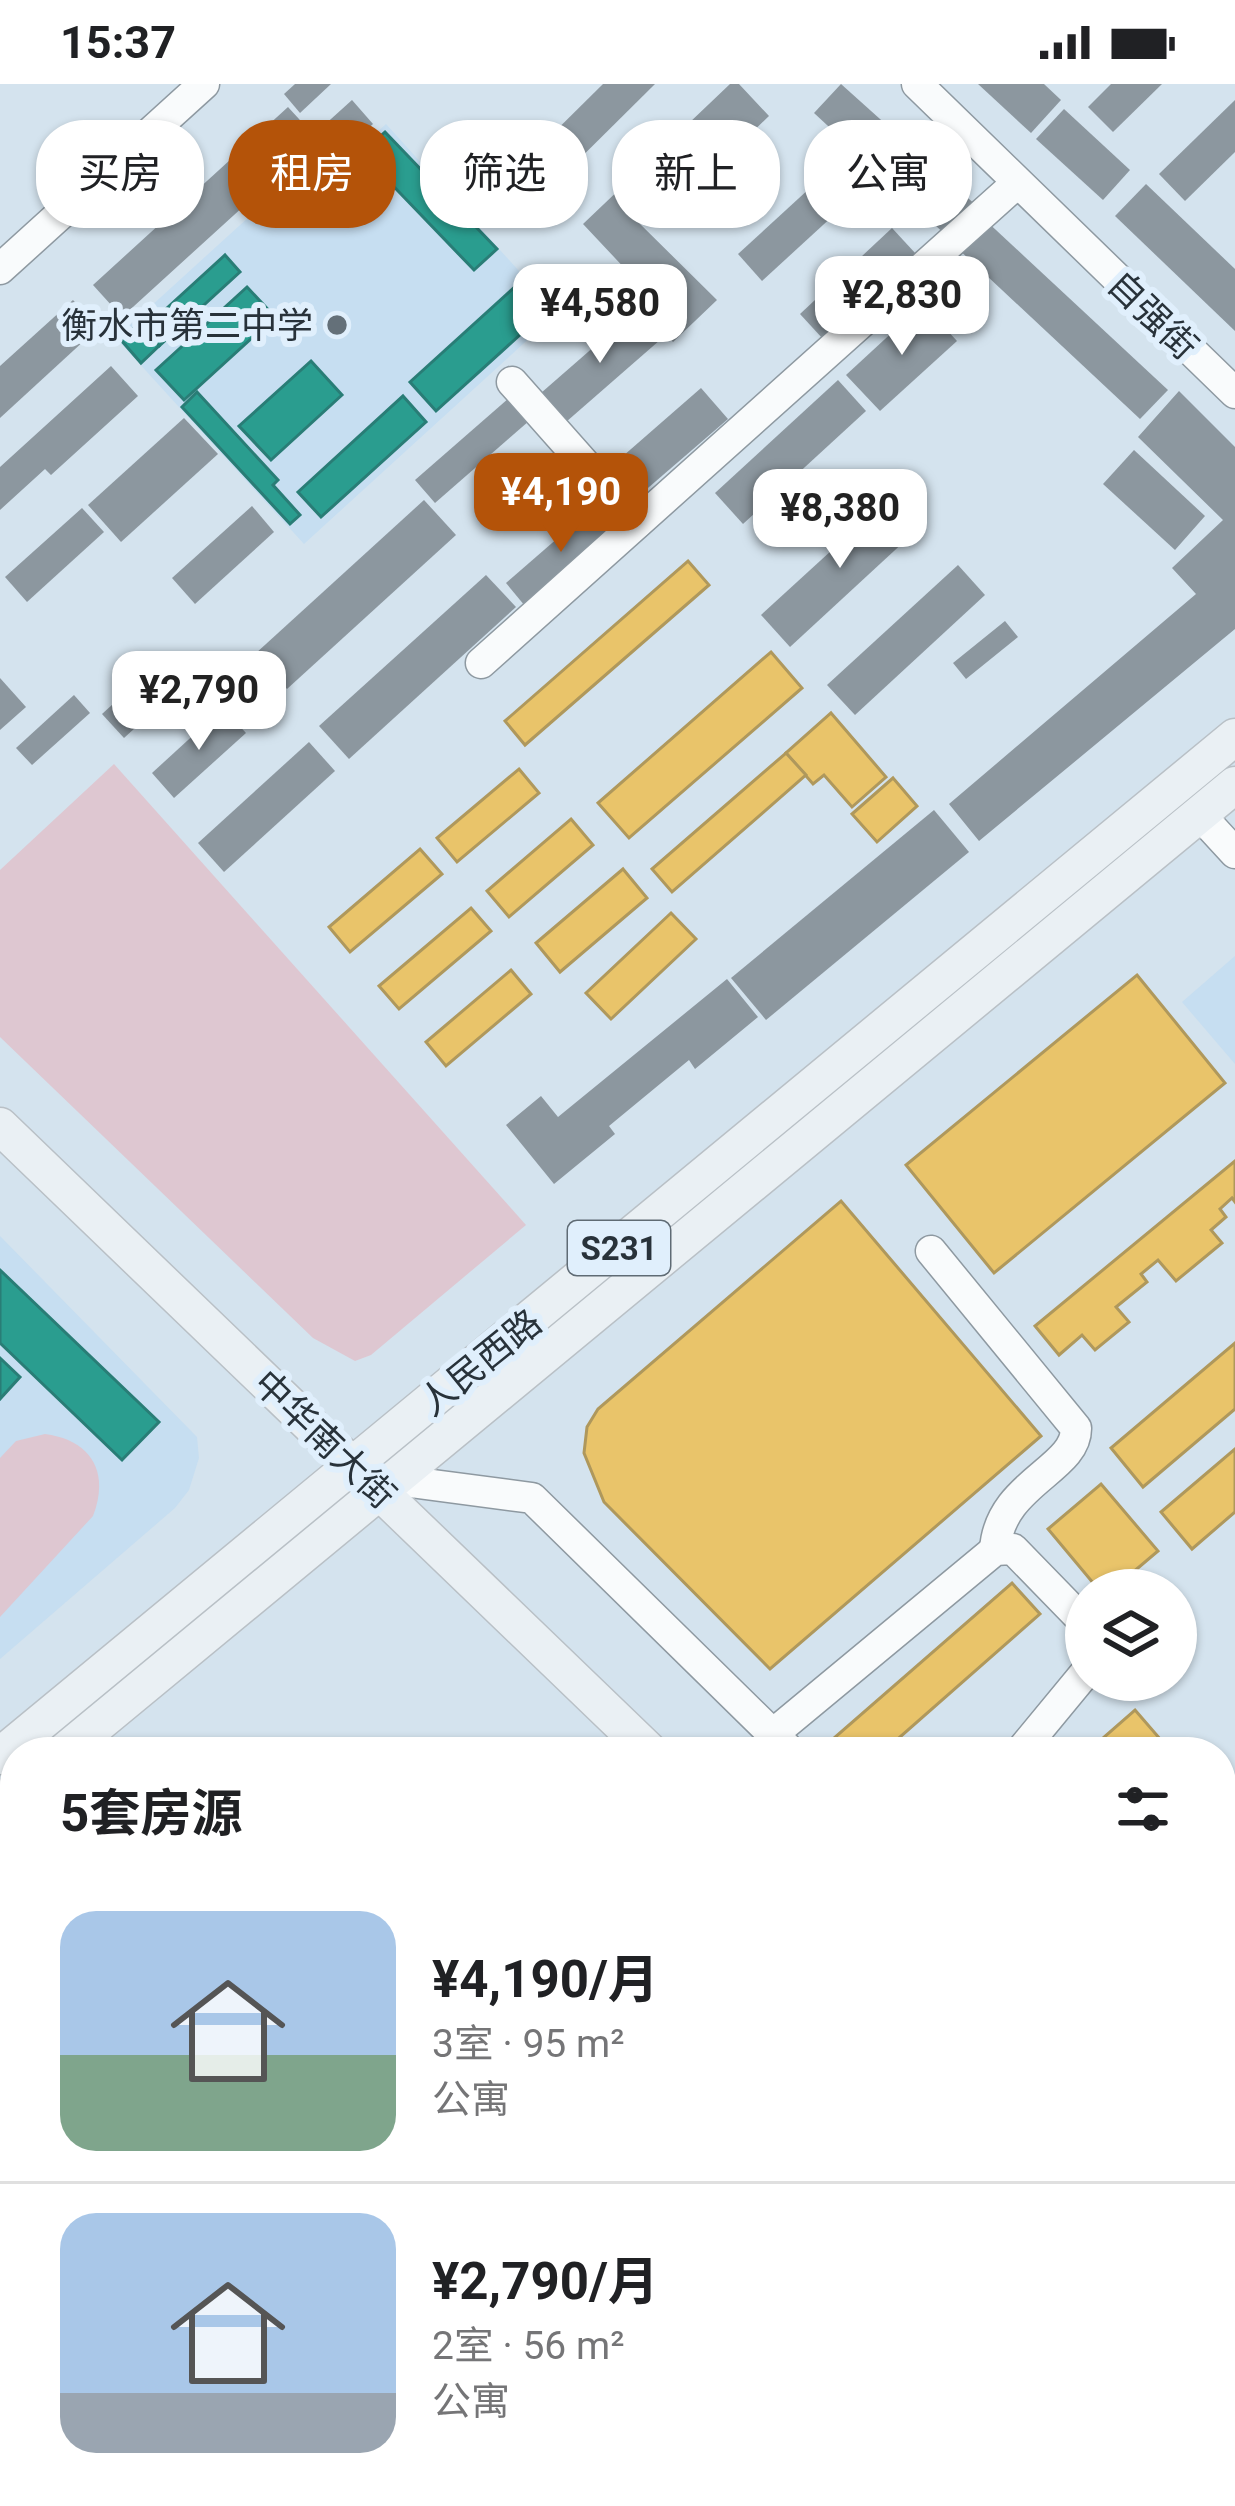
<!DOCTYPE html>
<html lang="zh">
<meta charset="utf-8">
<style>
body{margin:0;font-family:Roboto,"Noto Sans SC",sans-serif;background:#f2f2f2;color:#202124;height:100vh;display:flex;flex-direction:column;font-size:45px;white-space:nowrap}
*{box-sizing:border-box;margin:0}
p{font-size:39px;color:#757577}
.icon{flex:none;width:66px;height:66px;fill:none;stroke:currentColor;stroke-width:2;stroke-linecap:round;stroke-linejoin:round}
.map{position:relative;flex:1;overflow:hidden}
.sheet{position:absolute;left:0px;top:1653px;width:1236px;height:771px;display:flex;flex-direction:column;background:#fff;border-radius:48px 48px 0 0;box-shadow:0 3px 9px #0004}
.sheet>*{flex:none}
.top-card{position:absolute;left:36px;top:36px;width:1164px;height:108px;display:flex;gap:24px}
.tools{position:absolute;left:1065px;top:1485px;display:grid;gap:24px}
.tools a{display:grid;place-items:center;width:132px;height:132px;border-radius:50%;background:#fff;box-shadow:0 3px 9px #0004;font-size:60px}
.price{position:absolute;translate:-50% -102px;padding:0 27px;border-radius:24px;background:#fff;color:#222;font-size:39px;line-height:78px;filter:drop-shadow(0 3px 6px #0008)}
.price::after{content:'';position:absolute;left:50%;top:72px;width:36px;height:27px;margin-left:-18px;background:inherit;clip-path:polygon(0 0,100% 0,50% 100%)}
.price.current{background:#b45309;color:#fff}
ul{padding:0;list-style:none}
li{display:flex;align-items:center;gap:36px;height:300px;padding:0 60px}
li+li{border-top:3px solid #e0e0e0}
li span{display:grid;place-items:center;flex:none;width:336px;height:240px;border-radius:36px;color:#555}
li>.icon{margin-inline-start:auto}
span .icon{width:144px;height:144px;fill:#fffc;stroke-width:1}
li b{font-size:51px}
h2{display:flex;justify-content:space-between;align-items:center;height:144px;padding:0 60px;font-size:51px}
.tag{padding:0 42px;border-radius:48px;background:#fff;box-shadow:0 3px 9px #0004;font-size:42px;line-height:108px}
.tag.current{background:#b45309;color:#fff}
.status{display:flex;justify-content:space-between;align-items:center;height:84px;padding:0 60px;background:#fff;direction:ltr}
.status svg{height:33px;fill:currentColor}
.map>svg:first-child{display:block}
</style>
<div class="status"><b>15:37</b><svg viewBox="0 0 49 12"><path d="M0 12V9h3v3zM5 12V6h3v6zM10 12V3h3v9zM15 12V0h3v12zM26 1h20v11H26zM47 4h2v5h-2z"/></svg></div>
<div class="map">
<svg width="1235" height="2422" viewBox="0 0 1235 2422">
<rect width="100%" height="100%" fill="#d4e3ee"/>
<g fill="#c6def1">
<polygon points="386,40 557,229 304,460 116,254 319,69 335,87"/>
<polygon points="1235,872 1235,980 1182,918"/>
<polygon points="0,1152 197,1353 199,1374 189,1406 175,1424 0,1575"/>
<polygon points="148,2409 317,2409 331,2422 136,2422"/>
</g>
<g fill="#dec7d1">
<polygon points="114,680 526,1141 371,1271 355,1277 313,1254 0,953 0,786"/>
<path d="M45 1350C91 1356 110 1388 93 1432L0 1533V1374L16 1357Z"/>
</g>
<g fill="#e9c46a" stroke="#af985c" stroke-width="3">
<polygon points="688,477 709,501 525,661 505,637"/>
<polygon points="771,568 802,604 629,754 598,719"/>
<polygon points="831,629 886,693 852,723 824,691 813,700 786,669"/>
<polygon points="786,669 806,691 672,808 652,785"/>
<polygon points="519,685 539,709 457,778 437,754"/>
<polygon points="893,694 917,722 877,758 852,730"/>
<polygon points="571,735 593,761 509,833 487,807"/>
<polygon points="420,765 442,790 350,868 329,843"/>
<polygon points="623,785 647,814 560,888 536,859"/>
<polygon points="471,824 491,847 399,925 379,902"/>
<polygon points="671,829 696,855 611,935 586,909"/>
<polygon points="511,886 531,910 446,982 426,958"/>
<polygon points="1137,891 1225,999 994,1189 906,1081"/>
<polygon points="1235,1077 1235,1118 1232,1114 1220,1125 1226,1133 1211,1146 1222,1159 1176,1197 1158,1176 1141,1190 1147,1198 1116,1223 1129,1238 1095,1266 1082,1251 1059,1271 1035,1242"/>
<polygon points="841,1117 1041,1352 770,1585 604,1418 584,1369 587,1343 598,1325"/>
<polygon points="1235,1259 1235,1325 1143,1403 1111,1364"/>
<polygon points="1235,1365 1235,1428 1192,1465 1161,1428"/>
<polygon points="1101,1400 1158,1467 1112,1506 1099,1506 1048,1445"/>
<polygon points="1012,1499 1040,1530 883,1668 818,1668"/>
<polygon points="1135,1626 1161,1656 1147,1668 1087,1668"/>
</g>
<g fill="#2a9d8f" stroke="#297d76" stroke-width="3">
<polygon points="385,48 497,165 474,186 375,83 351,106 337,91"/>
<polygon points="225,171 240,188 159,262 144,245"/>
<polygon points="518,200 544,229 436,327 410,298"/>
<polygon points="247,203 275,233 184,316 156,286"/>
<polygon points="139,239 159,262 141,279 121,256"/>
<polygon points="311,277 342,311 271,376 239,342"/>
<polygon points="197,308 278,396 273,401 300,431 290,440 182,323"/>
<polygon points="403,312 426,338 321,433 298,408"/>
<polygon points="0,1186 159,1338 122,1376 0,1259"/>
<polygon points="0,1274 20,1293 0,1315"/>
</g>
<g fill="#8c979f">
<polygon points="295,0 331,0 300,29 284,10"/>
<polygon points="603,0 655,0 534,120 508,94"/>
<polygon points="730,0 739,0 769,32 741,59 729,46 635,135 717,216 673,258 650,233 661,223 583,140"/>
<polygon points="841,0 978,123 949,154 814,29"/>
<polygon points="978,0 1044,0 1061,16 1031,49"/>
<polygon points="1111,0 1162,0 1113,48 1088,23"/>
<polygon points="352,16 373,40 331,78 310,54"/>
<polygon points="1235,16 1235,68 1185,117 1159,90"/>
<polygon points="288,23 310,47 272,82 279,90 122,233 93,201"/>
<polygon points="1064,25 1130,86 1103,116 1036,55"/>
<polygon points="835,81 859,108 762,197 738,170"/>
<polygon points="1146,100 1235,185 1235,247 1115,132"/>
<polygon points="982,133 1168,306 1140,335 955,162"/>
<polygon points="892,144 916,170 823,255 800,230"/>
<polygon points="952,177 969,194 938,222 922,205"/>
<polygon points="73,216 98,244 0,334 0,282"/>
<polygon points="923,220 957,257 880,327 846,291"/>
<polygon points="635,227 660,256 566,338 541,309"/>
<polygon points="111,282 138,312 51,391 45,385 0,426 0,383"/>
<polygon points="838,296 866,327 743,440 715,409"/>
<polygon points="701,304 728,335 634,416 607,386"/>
<polygon points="1179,307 1235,363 1235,545 979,757 949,720 1196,510 1172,484 1223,436 1138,353"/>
<polygon points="509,314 529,337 435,419 415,396"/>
<polygon points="184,334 218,370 121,458 88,421"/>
<polygon points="1134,366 1205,432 1175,466 1103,400"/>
<polygon points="891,412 920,443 790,563 761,531"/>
<polygon points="424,416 456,451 287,605 255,570"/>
<polygon points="597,420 616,442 525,522 506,499"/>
<polygon points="252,422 274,448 195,520 172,494"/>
<polygon points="82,424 104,448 27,518 5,493"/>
<polygon points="958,481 985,511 855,631 827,601"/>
<polygon points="486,491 516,523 349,675 319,642"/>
<polygon points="1005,537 1018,553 966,595 953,579"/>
<polygon points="169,569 191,593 124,654 102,630"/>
<polygon points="0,594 26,623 0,646"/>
<polygon points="74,611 90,629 32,681 16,664"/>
<polygon points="223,624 246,649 174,714 152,689"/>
<polygon points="309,658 335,687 224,788 198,759"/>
<polygon points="934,726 969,768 766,936 731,894"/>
<polygon points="727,895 758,933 695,985 689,976 609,1042 615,1050 554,1100 506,1041 541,1012 558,1033"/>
<polygon points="15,1926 15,1985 0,1998 0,1939"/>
<polygon points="1221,2352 1235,2365 1235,2422 1214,2422 1201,2409 1221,2409"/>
<polygon points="89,2409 128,2409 115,2422 76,2422"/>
<polygon points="982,2409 1154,2409 1122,2422 948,2422"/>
</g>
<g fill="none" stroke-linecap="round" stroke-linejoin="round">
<defs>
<g id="minor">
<polyline points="917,0 1235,309"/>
<polyline points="0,185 204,0"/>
<polyline points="512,298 637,439"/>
<polyline points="481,579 1016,100"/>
<polyline points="1200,731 1235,769"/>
<path d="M931 1167 1076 1344C1077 1386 999 1399 995 1466"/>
<polyline points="395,1396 532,1414 791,1668"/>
<polyline points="773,1650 995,1466 1013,1465 1086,1540"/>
<polyline points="1020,1668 1086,1588"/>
<polyline points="1221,2314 1235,2309"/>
<polyline points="924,2422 960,2409"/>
<polyline points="1160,2422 1187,2414 1201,2422"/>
</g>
<g id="major">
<polyline points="0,1042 650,1668"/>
<polyline points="64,1668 1235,701"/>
<polyline points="0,1672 1235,653"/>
<polyline points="0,1720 15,1708"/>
<polyline points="1221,2211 1235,2224"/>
<polyline points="1221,2244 1235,2257"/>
</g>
</defs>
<use href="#minor" stroke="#8e99a1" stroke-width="33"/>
<use href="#major" stroke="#b9c0c6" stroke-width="39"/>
<use href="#minor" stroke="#f9fbfc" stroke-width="30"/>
<use href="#major" stroke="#eaf0f4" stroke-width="36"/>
</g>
<circle fill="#647079" stroke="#e0effc" stroke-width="4.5" cx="337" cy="241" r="12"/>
<g text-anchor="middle" stroke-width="12" stroke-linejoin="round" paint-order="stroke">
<rect fill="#e0effc" stroke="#5f6b74" stroke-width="3" x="568" y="1137" width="102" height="54" rx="9"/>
<g font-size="33" font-weight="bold" fill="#28323a">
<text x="619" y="1176">S231</text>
</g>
<g font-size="36" fill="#28323a" stroke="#e0effc">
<text transform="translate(1153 231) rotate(44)" y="13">自强街</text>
<text transform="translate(480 1278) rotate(-39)" y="13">人民西路</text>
<text transform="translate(325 1355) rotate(44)" y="13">中华南大街</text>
</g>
<g font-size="36" fill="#28323a" stroke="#e0effc" text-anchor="end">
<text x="313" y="254">衡水市第二中学</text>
</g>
</g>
</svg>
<div class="tools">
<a><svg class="icon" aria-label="layers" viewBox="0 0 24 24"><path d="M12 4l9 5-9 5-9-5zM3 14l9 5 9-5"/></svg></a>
</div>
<b class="price" style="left:902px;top:274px">¥2,830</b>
<b class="price" style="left:600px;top:282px">¥4,580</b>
<b class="price current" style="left:561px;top:471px">¥4,190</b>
<b class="price" style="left:840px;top:487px">¥8,380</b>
<b class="price" style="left:199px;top:669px">¥2,790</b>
<div class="top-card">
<a class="tag">买房</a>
<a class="tag current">租房</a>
<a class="tag">筛选</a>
<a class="tag">新上</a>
<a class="tag">公寓</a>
</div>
<section class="sheet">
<h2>5套房源<svg class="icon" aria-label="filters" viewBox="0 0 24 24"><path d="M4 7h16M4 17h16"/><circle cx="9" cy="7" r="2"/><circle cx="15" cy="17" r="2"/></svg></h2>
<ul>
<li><span style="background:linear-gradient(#a9c7e8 60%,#7fa58c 0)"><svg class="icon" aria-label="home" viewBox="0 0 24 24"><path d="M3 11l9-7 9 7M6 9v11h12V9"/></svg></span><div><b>¥4,190/月</b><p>3室 · 95 m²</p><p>公寓</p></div></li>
<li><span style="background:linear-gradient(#a9c7e8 75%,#9aa5b1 0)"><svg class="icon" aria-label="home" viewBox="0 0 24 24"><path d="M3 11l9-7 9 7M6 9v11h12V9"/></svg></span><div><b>¥2,790/月</b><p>2室 · 56 m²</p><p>公寓</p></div></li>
</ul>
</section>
</div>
